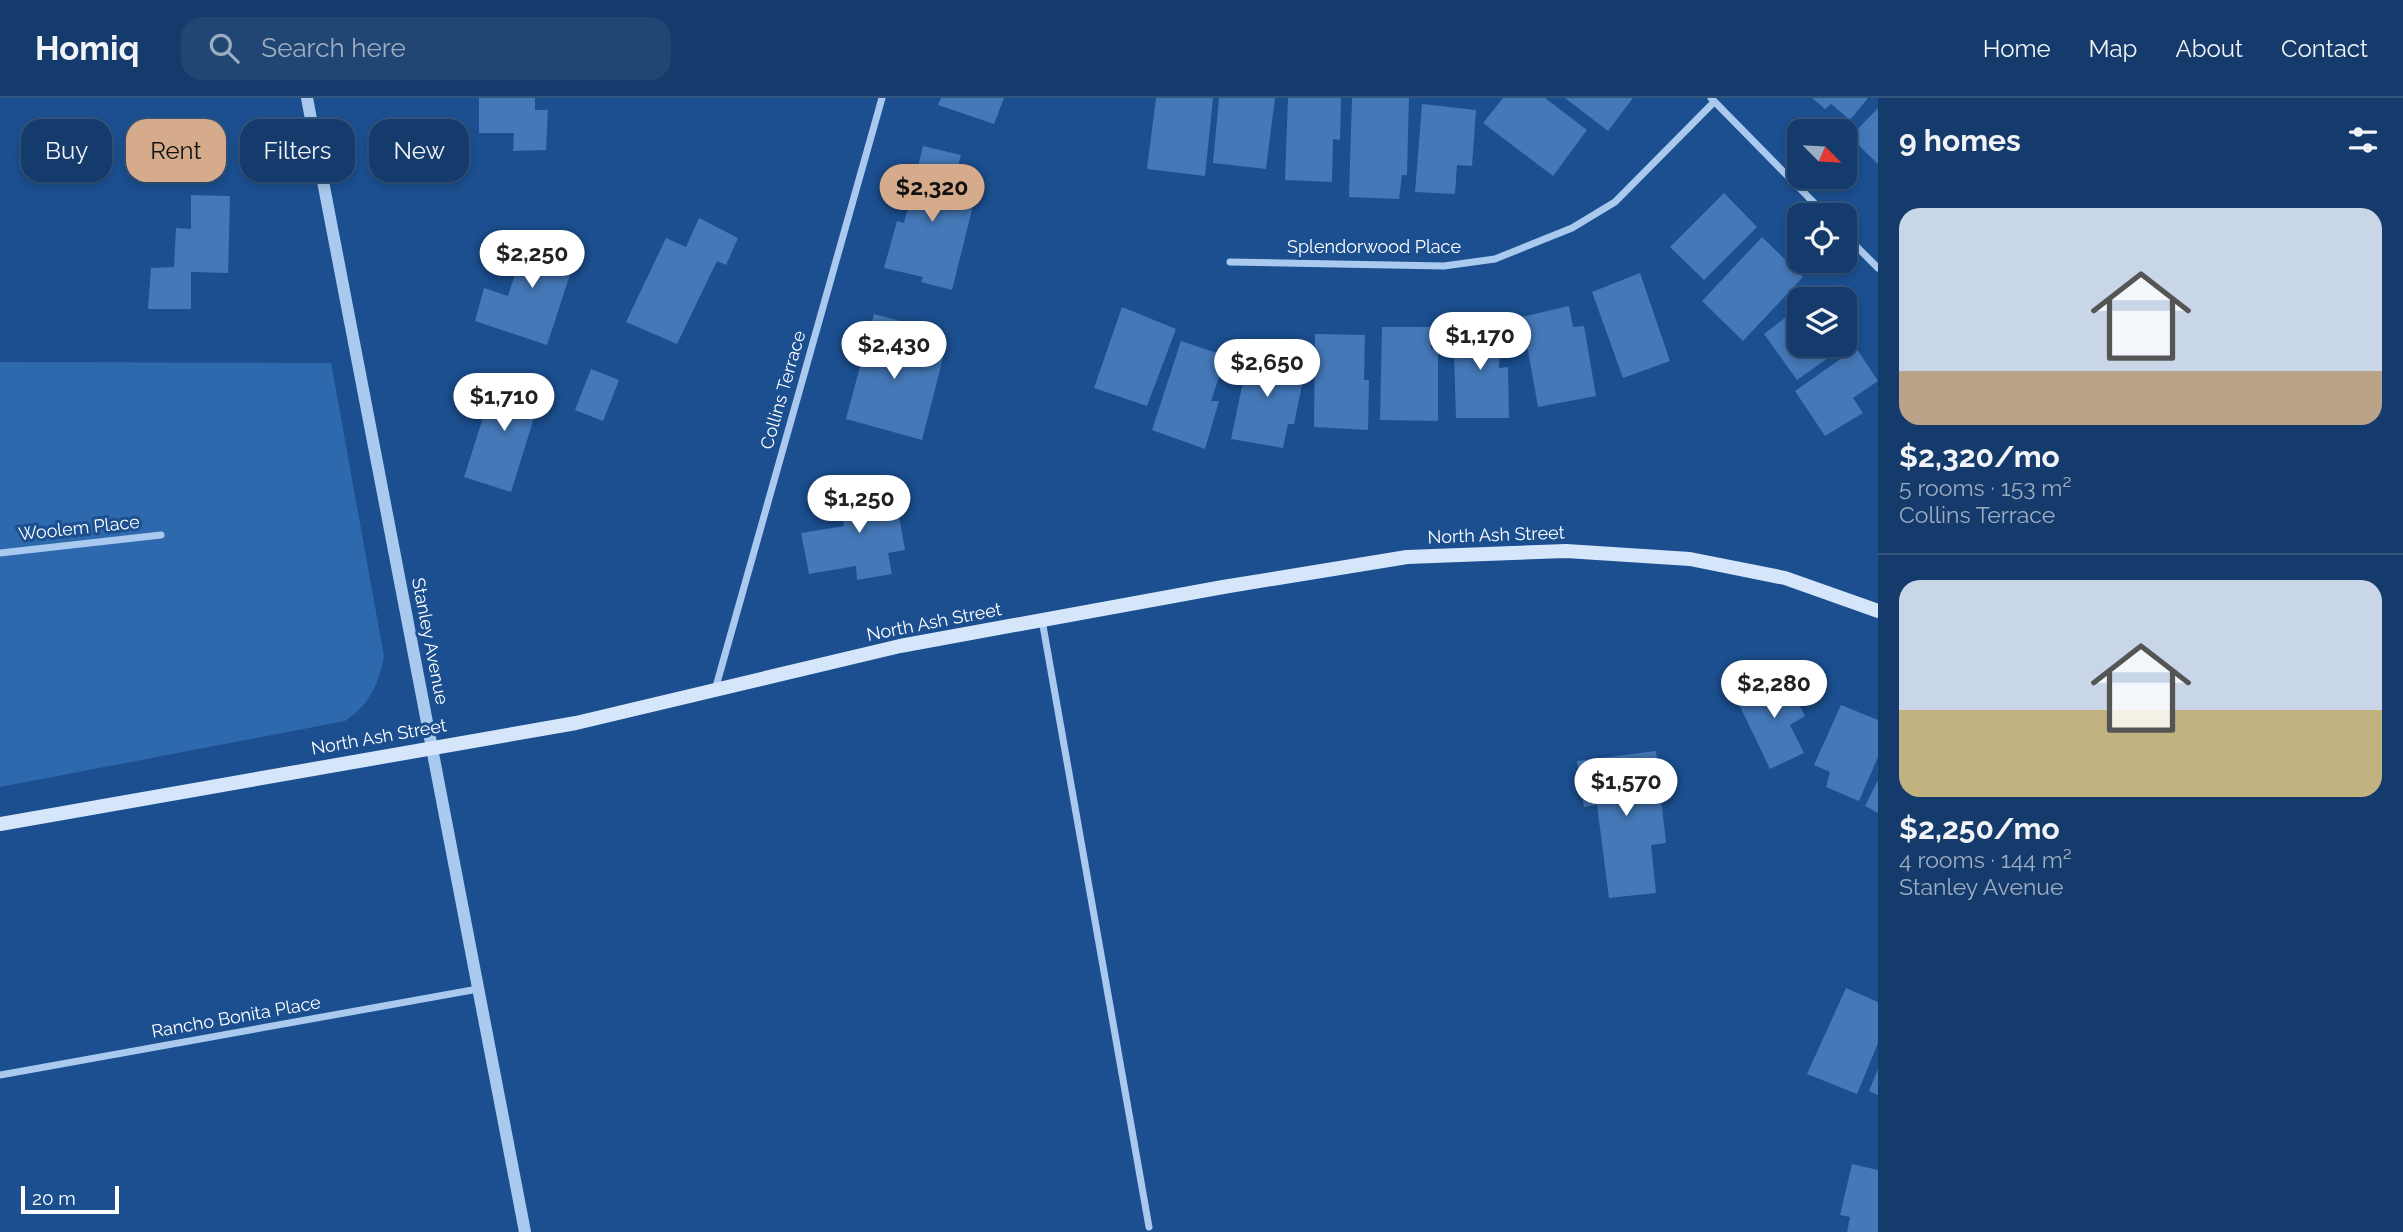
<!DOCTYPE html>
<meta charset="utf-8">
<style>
body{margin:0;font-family:Raleway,sans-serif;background:#214673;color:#f1f3f6;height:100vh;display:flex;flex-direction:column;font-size:26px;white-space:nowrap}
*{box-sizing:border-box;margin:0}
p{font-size:23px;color:#9dadc1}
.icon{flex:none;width:38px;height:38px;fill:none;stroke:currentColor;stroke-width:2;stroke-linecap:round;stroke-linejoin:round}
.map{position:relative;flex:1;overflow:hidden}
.side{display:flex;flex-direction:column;background:#143b6b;width:525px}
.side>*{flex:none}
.guide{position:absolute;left:21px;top:21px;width:665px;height:63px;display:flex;gap:14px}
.needle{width:46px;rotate:114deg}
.buttons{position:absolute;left:1787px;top:21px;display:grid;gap:14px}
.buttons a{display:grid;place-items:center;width:70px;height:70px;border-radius:14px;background:#143b6b;box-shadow:0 4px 10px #0003,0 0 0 2px #33557e;font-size:35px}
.scale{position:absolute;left:21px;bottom:18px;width:98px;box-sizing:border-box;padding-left:7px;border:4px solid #fff;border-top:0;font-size:19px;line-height:24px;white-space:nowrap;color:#fff;-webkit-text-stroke:5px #1b4f8f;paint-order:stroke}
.price{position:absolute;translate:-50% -60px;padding:0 16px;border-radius:24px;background:#fff;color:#222;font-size:23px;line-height:46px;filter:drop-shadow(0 2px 4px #0008)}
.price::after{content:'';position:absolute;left:50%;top:42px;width:21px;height:16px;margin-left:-10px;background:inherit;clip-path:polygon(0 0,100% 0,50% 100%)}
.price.active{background:#d6ab8b;color:#111}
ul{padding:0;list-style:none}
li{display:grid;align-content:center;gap:14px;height:371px;padding:0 21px}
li+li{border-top:2px solid #33557e}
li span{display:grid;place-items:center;height:217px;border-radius:21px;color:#555}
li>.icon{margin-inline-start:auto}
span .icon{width:126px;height:126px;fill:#fffc;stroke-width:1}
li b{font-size:30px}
h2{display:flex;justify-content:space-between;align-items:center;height:84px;padding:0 21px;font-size:30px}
.tag{padding:0 24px;border-radius:21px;background:#143b6b;box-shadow:0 4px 10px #0003,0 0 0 2px #33557e;font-size:24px;line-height:63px}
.tag.active{background:#d6ab8b;color:#111}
header{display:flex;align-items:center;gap:42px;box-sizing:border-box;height:98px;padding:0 35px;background:#143b6b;border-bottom:2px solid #33557e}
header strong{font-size:33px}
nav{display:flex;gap:38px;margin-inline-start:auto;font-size:24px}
.search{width:490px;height:63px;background:#214673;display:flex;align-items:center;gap:18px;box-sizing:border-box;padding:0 24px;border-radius:21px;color:#9dadc1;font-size:26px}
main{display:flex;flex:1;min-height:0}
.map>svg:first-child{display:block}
</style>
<header>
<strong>Homiq</strong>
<div class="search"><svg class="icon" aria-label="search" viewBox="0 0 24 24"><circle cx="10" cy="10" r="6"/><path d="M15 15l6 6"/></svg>Search here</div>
<nav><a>Home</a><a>Map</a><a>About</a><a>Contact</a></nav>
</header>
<main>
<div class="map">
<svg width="1878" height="1134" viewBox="0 0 1878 1134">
<rect width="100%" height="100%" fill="#1b4f8f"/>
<path fill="#2e69ad" d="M0 264 331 265 384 558C379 585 369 608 345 623L0 689Z"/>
<g fill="#4478b7">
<polygon points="479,0 535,0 535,12 548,12 546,52 513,53 514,35 479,35"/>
<polygon points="941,0 1004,0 994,26 938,7"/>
<polygon points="1156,0 1213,0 1205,78 1147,71"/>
<polygon points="1219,0 1275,0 1266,71 1213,65"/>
<polygon points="1288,0 1341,0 1340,42 1333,41 1332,84 1285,82"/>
<polygon points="1352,0 1409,0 1407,77 1402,77 1399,101 1349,99"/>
<polygon points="1503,0 1545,0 1587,32 1553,78 1483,25"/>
<polygon points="1565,0 1633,0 1608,33"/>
<polygon points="1812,0 1868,0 1850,22 1831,6 1825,11"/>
<polygon points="1422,6 1476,12 1472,68 1457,67 1455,96 1415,94"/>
<polygon points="1878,10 1878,66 1850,39"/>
<polygon points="923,48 961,57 949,103 973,108 952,192 921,184 923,179 884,170 897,123 904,125"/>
<polygon points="1724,95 1757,129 1704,182 1670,149"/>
<polygon points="191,97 230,98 228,175 191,174 191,211 148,211 151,170 174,169 176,130 191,131"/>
<polygon points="699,120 738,140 726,167 717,163 677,246 626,224 666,140 686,149"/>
<polygon points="529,132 579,149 547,247 475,223 484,190 508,198"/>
<polygon points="1762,139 1803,179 1743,243 1702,203"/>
<polygon points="1640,175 1670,263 1623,280 1592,194"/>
<polygon points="1569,208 1573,229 1584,228 1596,298 1538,309 1522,219"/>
<polygon points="1122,209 1176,231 1147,308 1094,290"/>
<polygon points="1799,209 1799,247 1844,247 1844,233 1852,243 1797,282 1764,236"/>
<polygon points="874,216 915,227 910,251 943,260 922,342 846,321"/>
<polygon points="1453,225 1501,226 1499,270 1508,269 1509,320 1456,320"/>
<polygon points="1382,229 1430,229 1431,251 1438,251 1438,323 1380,322"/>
<polygon points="1315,236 1365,237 1364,282 1369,282 1368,332 1314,329"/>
<polygon points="1181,243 1226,258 1211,303 1219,303 1205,351 1152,332"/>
<polygon points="1250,250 1297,258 1290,279 1303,282 1294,326 1288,326 1283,350 1231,341"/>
<polygon points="1856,250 1878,283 1853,300 1863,315 1825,338 1795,293"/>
<polygon points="591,271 619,282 603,323 575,312"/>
<polygon points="497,276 543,291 511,394 464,379"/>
<polygon points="893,385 905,452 888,455 892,476 857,482 856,468 809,476 801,435 844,428 837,395"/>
<polygon points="1784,576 1805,618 1790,627 1804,655 1770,671 1736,600"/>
<polygon points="1841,607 1878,622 1878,659 1859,703 1826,689 1830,674 1814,667"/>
<polygon points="1656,653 1666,745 1651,747 1656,795 1609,800 1597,707 1584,709 1577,663"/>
<polygon points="1878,682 1878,715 1865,708"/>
<polygon points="1846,890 1878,904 1878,945 1857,996 1807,976"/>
<polygon points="1878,971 1878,997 1869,993"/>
<polygon points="1852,1066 1878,1072 1878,1134 1847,1134 1850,1119 1840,1117"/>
</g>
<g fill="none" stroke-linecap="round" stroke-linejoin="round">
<g stroke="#a9c9ee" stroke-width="7">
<polyline points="1711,0 1826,117"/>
<polyline points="1844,136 1878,170"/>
<polyline points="1230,164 1444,168 1495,161 1572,130 1615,104 1714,4"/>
<polyline points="0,455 161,437"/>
<polyline points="1042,522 1149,1129"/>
<polyline points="715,592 882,0"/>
<polyline points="0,977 478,891"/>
</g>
<polyline stroke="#a9c9ee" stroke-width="12" points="307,0 525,1134"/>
<polyline stroke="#d6e6fa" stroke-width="14" points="0,726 576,625 900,548 1223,489 1407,459 1566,453 1690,461 1785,480 1878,513"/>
</g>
<g text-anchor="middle" stroke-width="6" stroke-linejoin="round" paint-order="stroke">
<g font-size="18" fill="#fff" stroke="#1b4f8f">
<text x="1374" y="155">Splendorwood Place</text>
<text transform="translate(783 292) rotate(-74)" y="6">Collins Terrace</text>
<text transform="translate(79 430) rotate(-6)" y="6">Woolem Place</text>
<text transform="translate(1496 437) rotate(-2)" y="6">North Ash Street</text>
<text transform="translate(934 524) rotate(-11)" y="6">North Ash Street</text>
<text transform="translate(430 543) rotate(79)" y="6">Stanley Avenue</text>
<text transform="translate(379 639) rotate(-10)" y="6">North Ash Street</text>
<text transform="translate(236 919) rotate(-10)" y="6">Rancho Bonita Place</text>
</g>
</g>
</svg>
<div class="buttons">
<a><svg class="needle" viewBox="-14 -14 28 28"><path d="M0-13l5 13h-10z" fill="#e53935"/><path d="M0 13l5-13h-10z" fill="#9dadc1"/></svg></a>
<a><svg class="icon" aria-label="locate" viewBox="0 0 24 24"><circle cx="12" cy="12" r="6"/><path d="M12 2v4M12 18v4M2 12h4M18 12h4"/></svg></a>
<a><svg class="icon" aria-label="layers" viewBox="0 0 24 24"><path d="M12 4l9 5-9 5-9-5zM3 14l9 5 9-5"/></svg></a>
</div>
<div class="scale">20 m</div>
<b class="price active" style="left:932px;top:126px">$2,320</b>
<b class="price" style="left:532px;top:192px">$2,250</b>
<b class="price" style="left:1480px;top:274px">$1,170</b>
<b class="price" style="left:894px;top:283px">$2,430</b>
<b class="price" style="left:1267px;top:301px">$2,650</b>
<b class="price" style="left:504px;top:335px">$1,710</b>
<b class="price" style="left:859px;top:437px">$1,250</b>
<b class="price" style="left:1774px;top:622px">$2,280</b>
<b class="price" style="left:1626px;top:720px">$1,570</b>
<div class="guide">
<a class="tag">Buy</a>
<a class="tag active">Rent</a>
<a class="tag">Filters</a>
<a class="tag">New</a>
</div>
</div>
<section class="side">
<h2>9 homes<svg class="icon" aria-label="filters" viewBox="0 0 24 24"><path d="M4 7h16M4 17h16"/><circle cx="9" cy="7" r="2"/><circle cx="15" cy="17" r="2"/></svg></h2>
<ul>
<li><span style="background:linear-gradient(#c9d6e8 75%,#b9a48a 0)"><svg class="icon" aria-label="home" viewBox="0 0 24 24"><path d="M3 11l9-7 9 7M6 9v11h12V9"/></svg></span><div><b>$2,320/mo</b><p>5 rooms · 153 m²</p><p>Collins Terrace</p></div></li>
<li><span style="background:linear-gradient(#c9d6e8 60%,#c2b280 0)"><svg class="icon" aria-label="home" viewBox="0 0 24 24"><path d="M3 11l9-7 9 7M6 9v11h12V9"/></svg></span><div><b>$2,250/mo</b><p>4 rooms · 144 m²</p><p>Stanley Avenue</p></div></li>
</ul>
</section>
</main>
